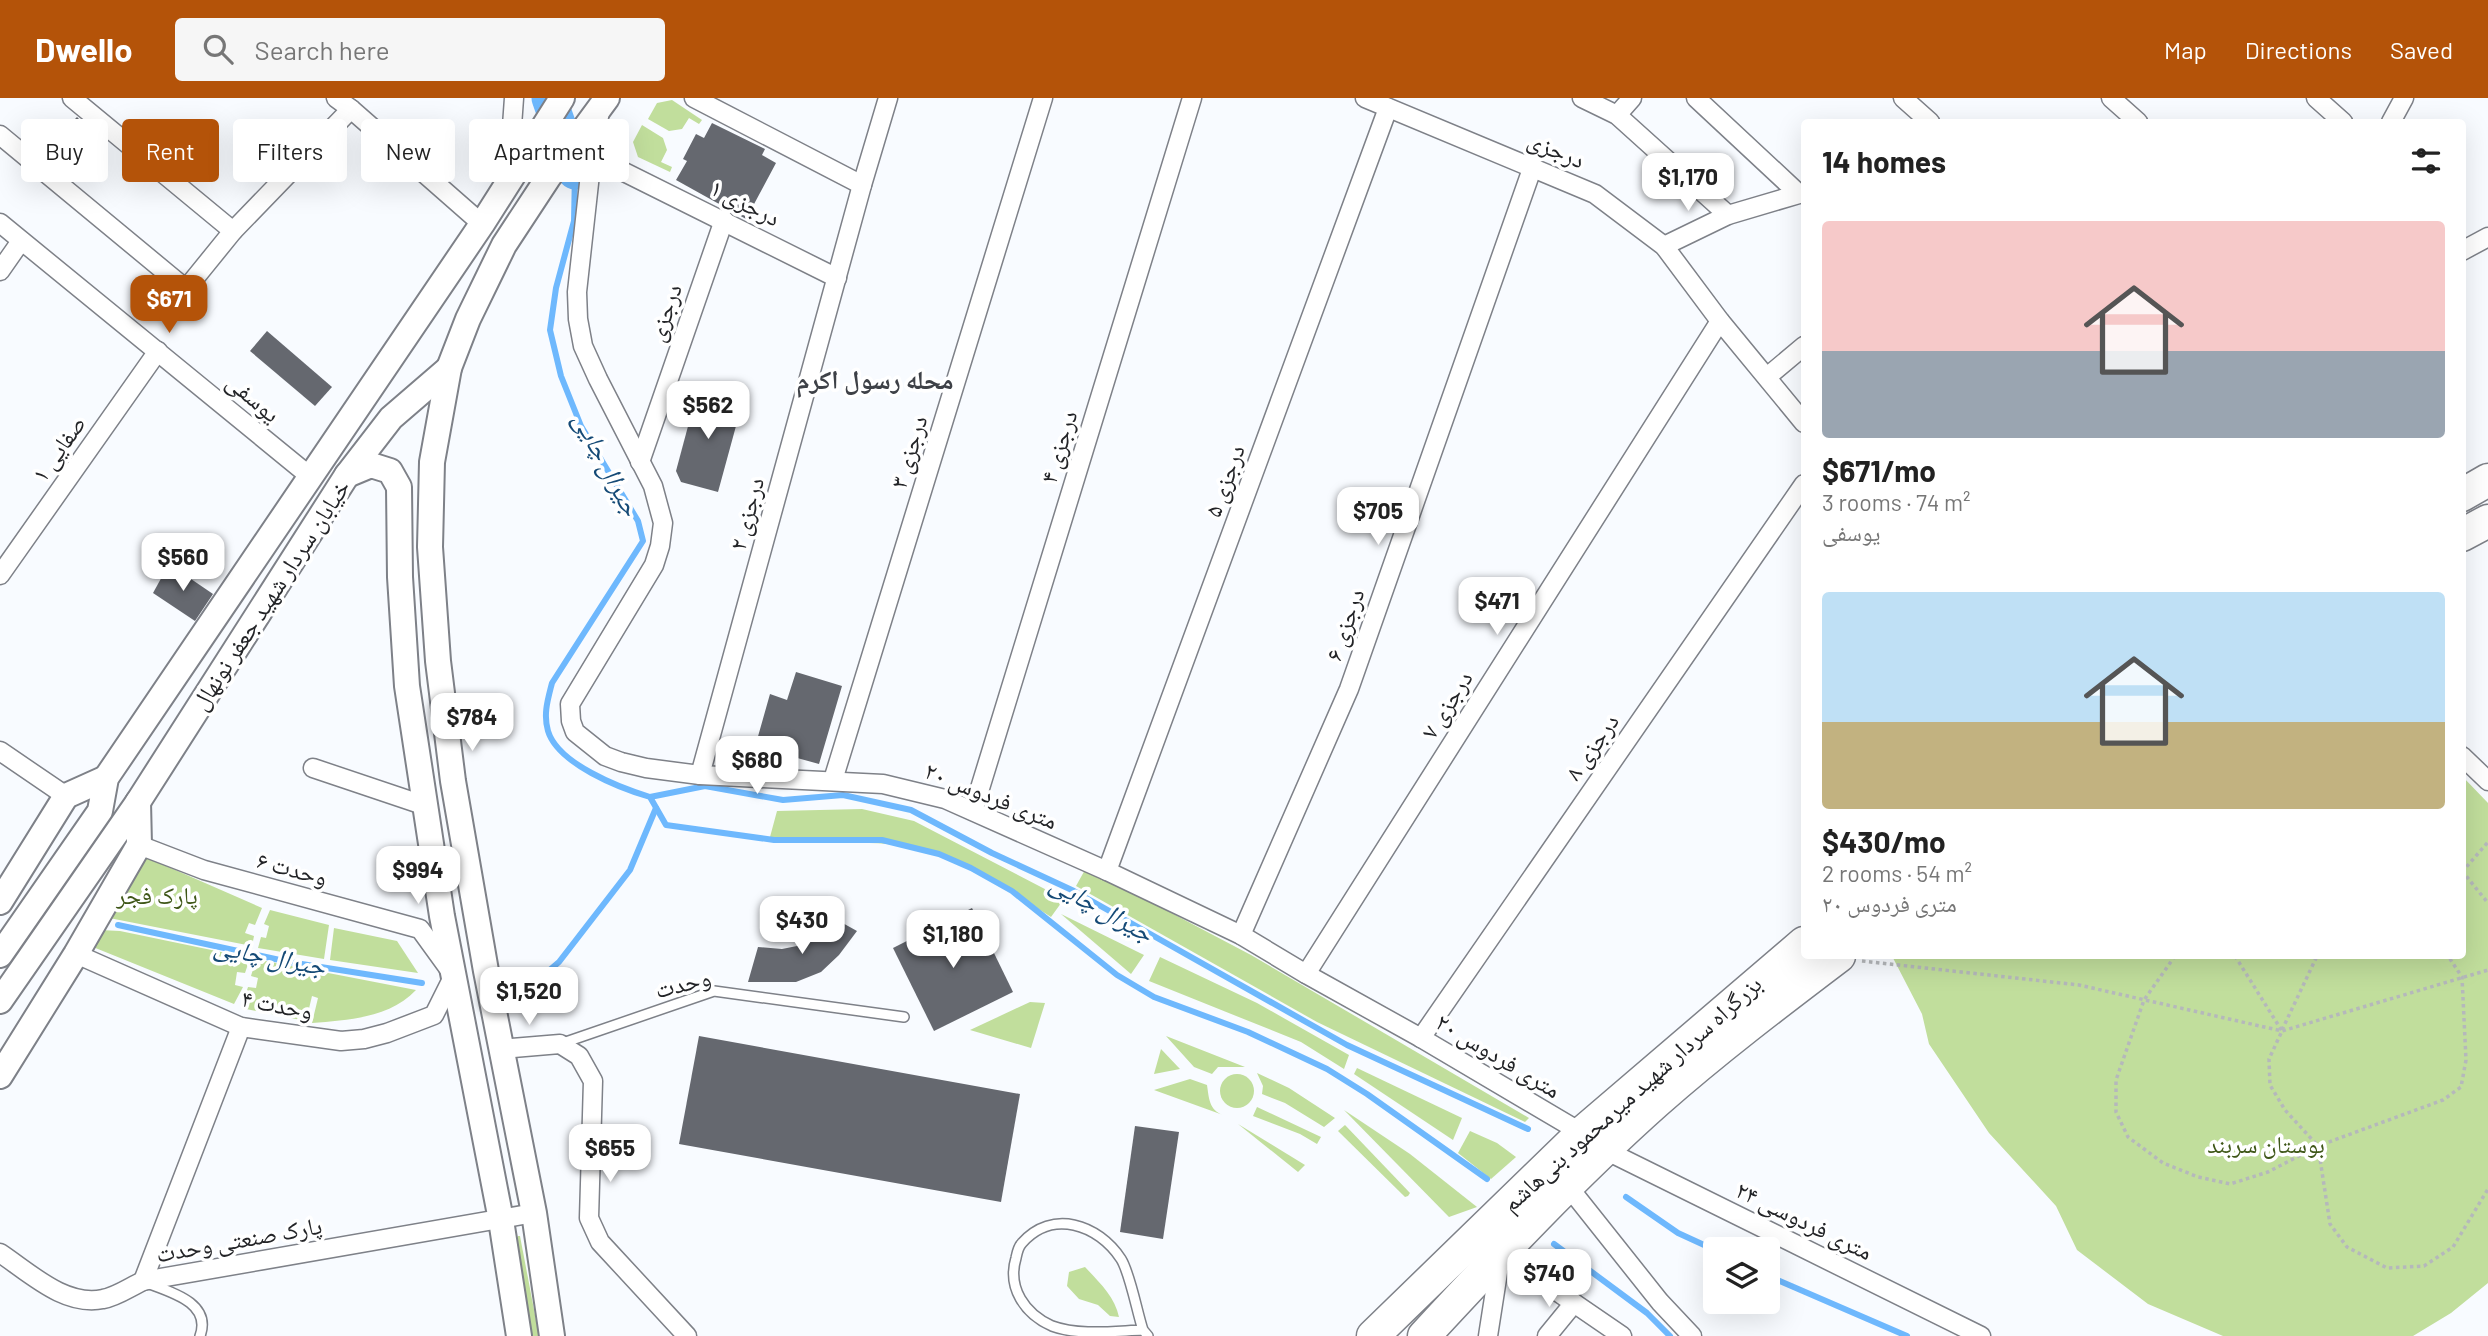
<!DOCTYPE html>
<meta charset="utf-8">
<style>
body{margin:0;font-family:Barlow,"Noto Naskh Arabic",sans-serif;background:#f6f6f6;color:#222;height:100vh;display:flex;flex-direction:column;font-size:26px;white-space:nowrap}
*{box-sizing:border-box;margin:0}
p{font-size:23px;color:#767676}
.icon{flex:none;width:38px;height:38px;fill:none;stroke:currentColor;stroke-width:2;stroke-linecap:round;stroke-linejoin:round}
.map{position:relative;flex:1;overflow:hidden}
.details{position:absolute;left:1801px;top:21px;width:665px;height:840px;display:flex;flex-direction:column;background:#fff;border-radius:7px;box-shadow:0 7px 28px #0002}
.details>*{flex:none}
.guide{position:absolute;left:21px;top:21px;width:665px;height:63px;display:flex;gap:14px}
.fabs{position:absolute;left:1703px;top:1139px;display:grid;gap:14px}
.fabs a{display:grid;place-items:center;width:77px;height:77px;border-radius:7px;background:#fff;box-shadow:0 7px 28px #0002;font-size:35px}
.price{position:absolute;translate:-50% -60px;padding:0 16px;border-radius:14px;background:#fff;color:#222;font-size:23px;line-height:46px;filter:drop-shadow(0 2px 4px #0008)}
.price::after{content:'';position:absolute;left:50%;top:42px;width:21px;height:16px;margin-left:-10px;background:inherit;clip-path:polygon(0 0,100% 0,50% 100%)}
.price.current{background:#b45309;color:#fff}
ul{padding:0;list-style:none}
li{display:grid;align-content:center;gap:14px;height:371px;padding:0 21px}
li span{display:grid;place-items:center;height:217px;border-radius:7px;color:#555}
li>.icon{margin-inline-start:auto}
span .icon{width:126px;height:126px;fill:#fffc;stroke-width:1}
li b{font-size:30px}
h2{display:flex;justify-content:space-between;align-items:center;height:84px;padding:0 21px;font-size:30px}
.pill{padding:0 24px;border-radius:7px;background:#fff;box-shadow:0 7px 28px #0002;font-size:24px;line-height:63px}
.pill.current{background:#b45309;color:#fff}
header{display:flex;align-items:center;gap:42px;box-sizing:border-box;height:98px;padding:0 35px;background:#b45309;color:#fff}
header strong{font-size:33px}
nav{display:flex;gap:38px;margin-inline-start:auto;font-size:24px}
.search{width:490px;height:63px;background:#f6f6f6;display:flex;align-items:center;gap:18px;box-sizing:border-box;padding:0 24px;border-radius:7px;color:#767676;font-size:26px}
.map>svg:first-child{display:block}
</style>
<header>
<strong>Dwello</strong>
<div class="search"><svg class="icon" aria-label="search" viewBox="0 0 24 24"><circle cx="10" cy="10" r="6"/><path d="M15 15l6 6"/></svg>Search here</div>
<nav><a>Map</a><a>Directions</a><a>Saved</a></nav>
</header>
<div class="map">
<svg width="2488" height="1238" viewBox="0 0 2488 1238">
<rect width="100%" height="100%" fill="#f8fbff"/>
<g fill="#c1de9c">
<polygon points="672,2 702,22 699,26 689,20 682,31 669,33 648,21 657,5"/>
<polygon points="642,27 663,40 667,52 661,64 672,69 670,74 638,59 633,44"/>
<polygon points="2462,678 2488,705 2488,1185 2451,1215 2413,1238 2223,1238 2148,1206 2077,1152 2056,1108 1989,1035 1929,946 1922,916 1892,858 2462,858"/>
<path d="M862 711 914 723 1064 801 1051 819C1010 793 962 757 914 749 866 741 818 748 770 739L777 713Z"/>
<polygon points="141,757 262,810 255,827 249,825 245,835 254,838 252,848 104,819"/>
<polygon points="1086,770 1251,857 1529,1020 1525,1024 1317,924 1076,788"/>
<polygon points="270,812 329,827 324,861 258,850 261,839 266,840 269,828 264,826"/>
<polygon points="1061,816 1144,857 1131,876"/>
<polygon points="334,830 397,843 418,875 330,862"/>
<polygon points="100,832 120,833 250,860 245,875 237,874 235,887 243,889 234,906 88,847"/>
<polygon points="1160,859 1257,905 1349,957 1344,971 1301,944 1149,883"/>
<path d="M256 861 416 892C390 920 348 922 312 925L318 900 312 898 306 923 241 910 248 889 256 890 258 880 251 878Z"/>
<polygon points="1030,904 1045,905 1031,950 970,932"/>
<polygon points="1166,938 1245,969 1218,969 1212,976 1194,969"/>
<polygon points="1161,951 1180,971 1154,976"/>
<polygon points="1357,970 1462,1020 1453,1042 1354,976"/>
<polygon points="1257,975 1289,990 1335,1020 1324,1029 1285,1005 1262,996 1263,988"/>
<circle cx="1237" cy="993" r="17"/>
<path d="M1190 981 1207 987C1209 1000 1209 1012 1223 1017L1154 992Z"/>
<polygon points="1257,1009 1321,1039 1317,1046 1300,1036 1253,1018"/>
<polygon points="1344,1012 1410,1056 1477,1109 1449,1119"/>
<polygon points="1238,1026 1305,1067 1298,1074"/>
<polygon points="1345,1027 1410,1095 1408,1098 1405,1099 1338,1033"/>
<polygon points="1470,1033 1497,1045 1516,1059 1491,1081 1458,1055"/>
<polygon points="518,1138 520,1138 539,1238 531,1238 514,1144"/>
<path d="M1085 1169C1099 1184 1115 1199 1119 1219L1110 1218 1098 1207 1079 1201 1067 1188 1069 1174Z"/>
</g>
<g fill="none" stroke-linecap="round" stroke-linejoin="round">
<g stroke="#6eb8fd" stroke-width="6">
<path d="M575 74 574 123 556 190 550 232 561 278 581 328 638 423 643 443 552 585C548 601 543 616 548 633 558 666 620 690 650 699L666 727 774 742H882L939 756 971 770 1012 793 1117 877 1154 899 1248 934 1327 971 1367 996 1487 1081"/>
<polyline points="650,699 705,688 783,702 843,697 911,712 992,755 1074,793 1347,947 1528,1031"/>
<polyline points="118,827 289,864 422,885"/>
<polyline points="525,886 545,876 559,864 630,772 656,710"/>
<polyline points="1626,1099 1678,1135 1715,1152"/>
<polyline points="1554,1146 1647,1215 1670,1238"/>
<polyline points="1768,1178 1907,1238"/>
</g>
<polyline stroke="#6eb8fd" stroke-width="35" points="549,0 575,74"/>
</g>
<g fill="#65686f">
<polygon points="77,19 98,40 63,75 40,56"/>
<polygon points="712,25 765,51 762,57 776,65 746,121 676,82 687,63 683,61 696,36 704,40"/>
<polygon points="267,233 332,289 315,308 250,253"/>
<polygon points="698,291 742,306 718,394 681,384 676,373"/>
<polygon points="169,466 213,496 195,523 153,495"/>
<polygon points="796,574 842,588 819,666 790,658 788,666 753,656 770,596 787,602"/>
<polygon points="972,810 1013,894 934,933 893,850"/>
<polygon points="830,818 857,833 839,857 821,874 796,884 748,884 758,849 782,851 802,847 816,838"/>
<polygon points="699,938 1020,996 1001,1104 679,1046"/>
<polygon points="1135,1028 1179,1034 1163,1141 1120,1134"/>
</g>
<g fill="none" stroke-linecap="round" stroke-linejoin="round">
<defs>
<g id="lane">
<polyline points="560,946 714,893 904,919"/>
<path d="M147 1185C171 1194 212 1205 200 1238"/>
<path d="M1143 1232C1115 1233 1079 1238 1052 1228 1025 1216 1007 1190 1016 1160 1017 1155 1018 1149 1022 1145 1052 1111 1098 1126 1121 1161 1130 1175 1137 1214 1143 1232L1148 1238"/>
</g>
<g id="street">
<polyline points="72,0 233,133"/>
<polyline points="336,0 351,11 482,126"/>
<polyline points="694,0 862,87"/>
<polyline points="1365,0 1595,96 1664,148 1720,223 1804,325"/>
<polyline points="1582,0 1617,17 1728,117"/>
<polyline points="1903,0 1930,24"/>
<polyline points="2111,0 2138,24"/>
<polyline points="2316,0 2343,24"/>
<polyline points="600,13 592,58 577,194 578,221 583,248 598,281 653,388 663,425 660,448 654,467 570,606 571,623 575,634 605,658 621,664 646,670 700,677 883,686 945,701 1107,773 1241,837 1306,876 1421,940 1582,1035"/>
<polyline points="1617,17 1632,0"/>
<polyline points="2391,24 2404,0"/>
<polyline points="0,37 186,191 233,133 351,11"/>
<polyline points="592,58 837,180"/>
<polyline points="508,84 514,0"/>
<polyline points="0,125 312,380"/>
<polyline points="1664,148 1728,117 1799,96 1696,0"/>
<polyline points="2462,153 2488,139"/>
<polyline points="0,173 21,143"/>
<polyline points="1767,279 1804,248"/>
<polyline points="640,364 724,122"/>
<polyline points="0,477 158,253"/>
<polyline points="0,653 66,698"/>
<polyline points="2462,658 2488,683"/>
<polyline points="313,670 426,708"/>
<polyline points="700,677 862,87 888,0"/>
<polyline points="833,682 1043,0"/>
<polyline points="973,713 1192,0"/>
<polyline points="139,747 204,772 420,831 449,871"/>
<polyline points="1107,773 1388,10"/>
<polyline points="1241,837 1349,591 1533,68"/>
<polyline points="76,856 241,929 341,943 364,941 387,935 434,917 454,877"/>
<polyline points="1306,876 1720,223"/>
<polyline points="1421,940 1804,386"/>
<polyline points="501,951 560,946 579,958 593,983 589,1120 600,1144 687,1238"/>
<polyline points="1605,1052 1981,1238"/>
<polyline points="1567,1087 1660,1204 1692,1238"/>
<path d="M0 1155C30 1175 65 1209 103 1201 116 1199 130 1189 143 1183L534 1115"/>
<polyline points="143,1183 241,929"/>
<polyline points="1488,1238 1501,1155 1622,1238"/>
<polyline points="1547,1238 1574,1205"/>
</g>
<g id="secondary">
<polyline points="347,377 371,367 390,373 399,389 400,479 407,588 442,818 501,1122 519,1238"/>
<polyline points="0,804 66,698 106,680"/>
<polyline points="0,857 100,713 106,680 482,126 562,0"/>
<polyline points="0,903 138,704 347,377 391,320 449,270"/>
<polyline points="0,978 76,856 139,747 138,704"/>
<polyline points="552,1238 534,1115 486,873 453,683 438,563 430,449 432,364 449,270 468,221 504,147 548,80 607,0"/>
</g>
<g id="highway">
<polyline points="2462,397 2488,382"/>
<polyline points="2462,437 2488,423"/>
<polyline points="1373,1238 1582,1035 1804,845"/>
<path d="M1424 1238C1499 1157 1574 1077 1656 1004 1715 952 1777 905 1839 858"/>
</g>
</defs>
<use href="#lane" stroke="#7e8188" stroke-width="12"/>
<use href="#street" stroke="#7e8188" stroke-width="21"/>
<use href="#secondary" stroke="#7e8188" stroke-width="28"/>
<use href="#highway" stroke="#7e8188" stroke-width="35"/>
<g stroke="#b5b8bb" stroke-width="3.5" stroke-dasharray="3.5 3.5" stroke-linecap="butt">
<polyline points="2462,773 2488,805"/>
<polyline points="2462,774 2488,744"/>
<polyline points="2175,858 2144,902 2116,982 2116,1014 2128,1039 2163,1065 2198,1079 2230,1086 2268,1074 2318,1048 2443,1002 2461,989 2466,962 2462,879 2448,858"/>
<polyline points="2235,858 2282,933 2269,961 2270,987 2285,1012 2318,1048 2330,1126 2347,1149 2387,1170 2424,1168 2453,1149 2488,1091"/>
<polyline points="1862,863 2079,887 2282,933 2488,872"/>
<polyline points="2282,932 2317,858"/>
</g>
<use href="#lane" stroke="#fff" stroke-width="9"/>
<use href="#street" stroke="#fff" stroke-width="18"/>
<use href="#secondary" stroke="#fff" stroke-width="24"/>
<use href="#highway" stroke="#fff" stroke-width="32"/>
</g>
<g text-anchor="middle" stroke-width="7" stroke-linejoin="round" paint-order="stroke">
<g font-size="24" fill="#232427" stroke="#fff">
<text transform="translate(1556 52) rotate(23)" y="8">درجزی</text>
<text transform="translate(745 105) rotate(27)" y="8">درجزی ۱</text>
<text transform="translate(665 215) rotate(-71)" y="8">درجزی</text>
<text transform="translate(253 300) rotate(40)" y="8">یوسفی</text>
<text transform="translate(1059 349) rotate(-73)" y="8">درجزی ۴</text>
<text transform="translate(59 351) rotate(-55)" y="8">صفایی ۱</text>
<text transform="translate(909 354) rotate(-73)" y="8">درجزی ۳</text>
<text transform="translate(1225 383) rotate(-70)" y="8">درجزی ۵</text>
<text transform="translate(747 416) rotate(-75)" y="8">درجزی ۲</text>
<text transform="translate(271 497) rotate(-57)" y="8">خیابان سردار شهید جعفر نونهال</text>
<text transform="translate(1345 527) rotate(-71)" y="8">درجزی ۶</text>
<text transform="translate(1447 607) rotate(-58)" y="8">درجزی ۷</text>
<text transform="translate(1592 649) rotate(-55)" y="8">درجزی ۸</text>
<text transform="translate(991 698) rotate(22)" y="8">۲۰ متری فردوس</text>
<text transform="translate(292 771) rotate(15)" y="8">وحدت ۶</text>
<text transform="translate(683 886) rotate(-14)" y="8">وحدت</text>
<text transform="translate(277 907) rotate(11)" y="8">وحدت ۴</text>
<text transform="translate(1498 958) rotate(31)" y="8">۲۰ متری فردوس</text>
<text transform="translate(1632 996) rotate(-42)" y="8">بزرگراه سردار شهید میرمحمود بنی‌هاشم</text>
<text transform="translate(1804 1123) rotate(26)" y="8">۲۴ متری فردوسی</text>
<text transform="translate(239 1142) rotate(-10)" y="8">پارک صنعتی وحدت</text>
</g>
<g font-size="24" fill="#3f5718" stroke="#fff">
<text x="157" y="806">پارک فجر</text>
<text x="2266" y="1055">بوستان سربند</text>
</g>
<g font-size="26" font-weight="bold" fill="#3e4147" stroke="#fff">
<text x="875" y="291">محله رسول اکرم</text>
</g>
<g font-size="26" font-style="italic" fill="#154a76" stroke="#fff">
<text transform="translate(607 366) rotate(62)" y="9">جیرال چایی</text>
<text transform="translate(1102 810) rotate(29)" y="9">جیرال چایی</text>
<text transform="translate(270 858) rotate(11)" y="9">جیرال چایی</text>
</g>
</g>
</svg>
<div class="fabs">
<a><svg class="icon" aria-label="layers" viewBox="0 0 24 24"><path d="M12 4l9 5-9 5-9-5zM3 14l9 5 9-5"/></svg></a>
</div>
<b class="price" style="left:1688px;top:115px">$1,170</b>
<b class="price current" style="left:169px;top:237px">$671</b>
<b class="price" style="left:708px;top:343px">$562</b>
<b class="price" style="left:1378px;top:449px">$705</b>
<b class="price" style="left:183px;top:495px">$560</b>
<b class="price" style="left:1497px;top:539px">$471</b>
<b class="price" style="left:472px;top:655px">$784</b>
<b class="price" style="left:757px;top:698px">$680</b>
<b class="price" style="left:418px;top:808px">$994</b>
<b class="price" style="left:802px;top:858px">$430</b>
<b class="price" style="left:953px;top:872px">$1,180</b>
<b class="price" style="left:529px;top:929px">$1,520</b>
<b class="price" style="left:610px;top:1086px">$655</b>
<b class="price" style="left:1549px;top:1211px">$740</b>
<div class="guide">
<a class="pill">Buy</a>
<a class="pill current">Rent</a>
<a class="pill">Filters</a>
<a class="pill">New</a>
<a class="pill">Apartment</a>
</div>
<section class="details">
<h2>14 homes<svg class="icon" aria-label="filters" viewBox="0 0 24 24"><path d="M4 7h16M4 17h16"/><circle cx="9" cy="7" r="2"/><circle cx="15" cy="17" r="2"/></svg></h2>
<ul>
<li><span style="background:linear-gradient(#f6c9c9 60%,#9aa5b1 0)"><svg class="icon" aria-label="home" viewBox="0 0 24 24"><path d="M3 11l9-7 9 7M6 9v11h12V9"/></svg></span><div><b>$671/mo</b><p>3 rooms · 74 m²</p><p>یوسفی</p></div></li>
<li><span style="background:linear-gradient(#bfe0f5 60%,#c2b280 0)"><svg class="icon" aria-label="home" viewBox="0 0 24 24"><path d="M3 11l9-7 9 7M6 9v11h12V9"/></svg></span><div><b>$430/mo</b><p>2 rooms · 54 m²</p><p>۲۰ متری فردوس</p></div></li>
</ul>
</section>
</div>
